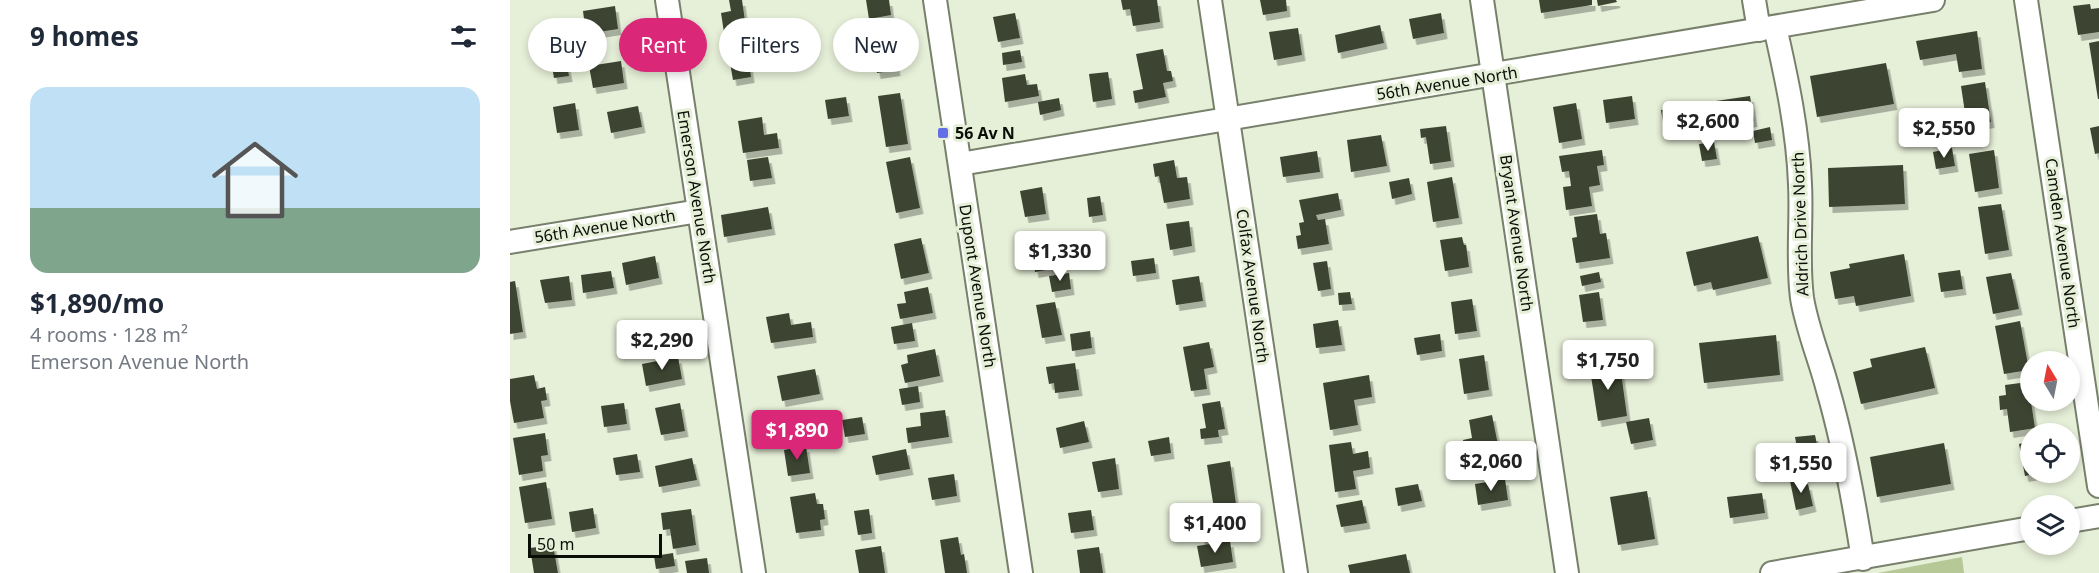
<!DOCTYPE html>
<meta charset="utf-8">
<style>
body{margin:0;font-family:"Noto Sans",sans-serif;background:#f2f2f3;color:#1f2937;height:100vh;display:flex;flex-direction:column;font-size:22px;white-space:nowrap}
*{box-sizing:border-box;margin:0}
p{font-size:20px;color:#747a83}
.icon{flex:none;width:33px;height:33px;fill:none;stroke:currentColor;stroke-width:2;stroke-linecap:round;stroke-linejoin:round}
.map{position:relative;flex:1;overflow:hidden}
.panel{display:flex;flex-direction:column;background:#fff;width:510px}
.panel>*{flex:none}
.hud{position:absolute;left:18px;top:18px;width:570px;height:54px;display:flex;gap:12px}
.needle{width:39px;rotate:350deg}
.controls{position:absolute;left:1510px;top:351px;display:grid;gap:12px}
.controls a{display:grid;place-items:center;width:60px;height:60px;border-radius:50%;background:#fff;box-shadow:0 3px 9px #0003;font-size:30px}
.scale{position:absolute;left:18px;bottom:15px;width:134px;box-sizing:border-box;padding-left:6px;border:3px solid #0b0e07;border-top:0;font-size:16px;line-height:21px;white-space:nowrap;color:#0b0e07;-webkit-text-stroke:4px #e6efd8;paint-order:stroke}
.price{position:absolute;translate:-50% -51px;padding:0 14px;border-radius:6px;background:#fff;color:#222;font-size:20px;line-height:39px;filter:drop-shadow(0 2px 3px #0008)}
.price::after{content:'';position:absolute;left:50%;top:36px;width:18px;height:14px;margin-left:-9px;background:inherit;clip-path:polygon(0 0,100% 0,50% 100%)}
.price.current{background:#db2777;color:#fff}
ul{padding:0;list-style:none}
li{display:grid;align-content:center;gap:12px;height:318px;padding:0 30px}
li span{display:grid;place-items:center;height:186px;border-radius:18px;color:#555}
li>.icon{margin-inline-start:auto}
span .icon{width:108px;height:108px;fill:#fffc;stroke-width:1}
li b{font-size:26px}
h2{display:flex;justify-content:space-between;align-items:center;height:72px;padding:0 30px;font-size:26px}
.tag{padding:0 21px;border-radius:27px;background:#fff;box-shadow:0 3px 9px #0003;font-size:21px;line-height:54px}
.tag.current{background:#db2777;color:#fff}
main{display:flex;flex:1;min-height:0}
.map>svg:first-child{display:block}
</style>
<main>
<section class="panel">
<h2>9 homes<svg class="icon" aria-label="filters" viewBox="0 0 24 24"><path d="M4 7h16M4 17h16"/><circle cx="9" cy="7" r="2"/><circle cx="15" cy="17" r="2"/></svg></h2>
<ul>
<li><span style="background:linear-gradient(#bfe0f5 65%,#7fa58c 0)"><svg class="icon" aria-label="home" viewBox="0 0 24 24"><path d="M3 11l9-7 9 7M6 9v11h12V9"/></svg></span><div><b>$1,890/mo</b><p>4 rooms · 128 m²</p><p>Emerson Avenue North</p></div></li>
</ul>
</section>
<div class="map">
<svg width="1589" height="573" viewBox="0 0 1589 573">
<defs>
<filter id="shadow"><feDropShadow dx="3.5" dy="6" stdDeviation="0" flood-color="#0004"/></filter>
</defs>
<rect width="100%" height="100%" fill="#e6efd8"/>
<polygon fill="#b5c896" points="1452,557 1454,573 1368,573"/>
<g fill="#3e4532" filter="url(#shadow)">
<polygon points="219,0 232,0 235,21 245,19 248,35 215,39 211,13 221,11"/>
<polygon points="356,0 379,0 381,15 359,19"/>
<polygon points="611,0 647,0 650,22 623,26 620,9 613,10"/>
<polygon points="750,0 776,0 777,11 753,15"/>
<polygon points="1029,0 1082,0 1082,5 1031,13"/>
<polygon points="1087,0 1106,0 1107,2 1088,6"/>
<polygon points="1580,4 1581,9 1589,8 1589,32 1568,35 1563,6"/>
<polygon points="105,6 108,29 76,34 73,11"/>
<polygon points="505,13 510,38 488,42 483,17"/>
<polygon points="931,13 934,33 903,39 899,19"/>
<polygon points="870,25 874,43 828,53 825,35"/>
<polygon points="380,28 387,70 367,73 360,31"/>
<polygon points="788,28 792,55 764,60 759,32"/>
<polygon points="1467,31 1472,69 1449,72 1446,54 1410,60 1406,41"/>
<polygon points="1589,41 1589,99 1588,99 1579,43"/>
<polygon points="653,49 657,71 661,71 663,81 653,83 656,97 625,103 623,91 633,89 626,54"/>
<polygon points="510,50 512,62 493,65 492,53"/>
<polygon points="55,53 59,76 44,78 40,55"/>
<polygon points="238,54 241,77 223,80 219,57"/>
<polygon points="111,61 114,83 83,88 79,66"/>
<polygon points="1376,63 1384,104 1307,117 1300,76"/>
<polygon points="598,72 602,99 583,102 579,74"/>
<polygon points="515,74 517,85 527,84 529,96 495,102 492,78"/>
<polygon points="1475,82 1481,122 1457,126 1451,86"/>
<polygon points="390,93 398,144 376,147 368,96"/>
<polygon points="1122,96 1125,119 1096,123 1093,100"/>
<polygon points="1240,96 1244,121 1210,126 1206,101"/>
<polygon points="336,97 339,116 318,119 315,100"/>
<polygon points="549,98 551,110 530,115 528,102"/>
<polygon points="65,103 69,130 47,133 43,107"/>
<polygon points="1066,103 1072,139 1049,143 1043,107"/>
<polygon points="128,106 132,127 101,133 97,112"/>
<polygon points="1178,107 1182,130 1155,134 1151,110"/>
<polygon points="252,117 254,135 267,133 269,148 233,153 228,121"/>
<polygon points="936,126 941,161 920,164 916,137 911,138 910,129"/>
<polygon points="1589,126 1589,153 1585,154 1580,128"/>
<polygon points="1260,127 1262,140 1245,143 1243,131"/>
<polygon points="871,135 877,166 841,172 837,140"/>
<polygon points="1204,142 1207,159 1192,161 1189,144"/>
<polygon points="1442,148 1445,166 1426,169 1423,152"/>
<polygon points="1092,150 1094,165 1087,166 1090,185 1079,187 1082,206 1056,210 1053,187 1061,186 1059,171 1052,172 1049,156"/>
<polygon points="1484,150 1489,188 1465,192 1459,154"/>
<polygon points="807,151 810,172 773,177 770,157"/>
<polygon points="258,157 262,178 240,181 237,160"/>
<polygon points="400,157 410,208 386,213 376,162"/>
<polygon points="664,160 667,178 677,177 680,199 654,203 649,176 645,177 643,164"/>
<polygon points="1393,165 1395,204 1319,207 1318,168"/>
<polygon points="942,177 949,218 923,222 917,182"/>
<polygon points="899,178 902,194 882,199 879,182"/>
<polygon points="532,187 536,214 515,217 510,191"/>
<polygon points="828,193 831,210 806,215 808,220 815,219 819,244 788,249 786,236 791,235 789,223 794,222 789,200"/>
<polygon points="590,196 593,215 579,217 577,198"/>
<polygon points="1491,204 1499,250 1475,254 1468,207"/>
<polygon points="258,207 262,229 214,237 211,215"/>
<polygon points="1087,214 1090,234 1096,233 1100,258 1066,263 1062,238 1067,237 1064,217"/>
<polygon points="679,221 682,246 660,250 656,224"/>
<polygon points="1248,236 1258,278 1203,290 1201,282 1184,286 1176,252"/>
<polygon points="952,237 954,245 956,245 959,267 935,271 930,240"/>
<polygon points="411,238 419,273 391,279 384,244"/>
<polygon points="543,243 547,268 525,272 521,247"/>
<polygon points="1394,254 1401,296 1346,306 1344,296 1325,299 1320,272 1340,268 1339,264"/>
<polygon points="145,256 149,278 116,285 112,263"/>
<polygon points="644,258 646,273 623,276 621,261"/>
<polygon points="817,261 821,289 808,291 803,263"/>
<polygon points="1450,270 1453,289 1431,292 1428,273"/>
<polygon points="101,271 104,288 73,293 71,275"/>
<polygon points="1089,272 1091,282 1072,286 1070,276"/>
<polygon points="559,273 561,289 542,292 539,276"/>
<polygon points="1501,273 1509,309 1483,314 1476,277"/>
<polygon points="59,276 62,300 35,303 30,280"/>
<polygon points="689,276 693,301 666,305 662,280"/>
<polygon points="5,281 13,332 0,334 0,282"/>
<polygon points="418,287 423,313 390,319 387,304 396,303 394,292"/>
<polygon points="840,292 842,304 829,305 828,293"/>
<polygon points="1089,292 1093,320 1073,322 1069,295"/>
<polygon points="962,299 967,331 945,334 941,302"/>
<polygon points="545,302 552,335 532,338 526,305"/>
<polygon points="279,313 281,325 301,322 303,337 261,343 256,317"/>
<polygon points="828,320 832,345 806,348 803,324"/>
<polygon points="1510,321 1519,370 1494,374 1485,326"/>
<polygon points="402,323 405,341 384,344 381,327"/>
<polygon points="580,331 582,348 562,351 560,334"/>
<polygon points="930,334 932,351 907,355 904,338"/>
<polygon points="1266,335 1270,375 1194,383 1189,343"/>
<polygon points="699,342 704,367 694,369 697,389 681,391 673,347"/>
<polygon points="1415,347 1425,388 1351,404 1343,372 1362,367 1360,359"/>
<polygon points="425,349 430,376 395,383 391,365 398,363 397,355"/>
<polygon points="974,355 979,390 954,394 949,359"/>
<polygon points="168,357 172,379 136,386 132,364"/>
<polygon points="1102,357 1104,373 1111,372 1117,416 1088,421 1081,376 1085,376 1082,360"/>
<polygon points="565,363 569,390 545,393 544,383 539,384 536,367"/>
<polygon points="305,369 310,394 272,401 267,376"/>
<polygon points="24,375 27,389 35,387 37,400 31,401 34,418 4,423 0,401 0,379"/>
<polygon points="859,375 862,397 844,400 848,425 820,430 813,383"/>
<polygon points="1518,382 1525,428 1500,432 1497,409 1490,410 1489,396 1496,395 1495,385"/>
<polygon points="408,386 410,402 392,405 389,389"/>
<polygon points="710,401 715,429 708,430 709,437 691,439 690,429 696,428 692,404"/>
<polygon points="114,403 117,424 94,427 91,406"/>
<polygon points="170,403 175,431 151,435 145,408"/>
<polygon points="435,410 439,437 398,443 396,428 411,426 410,413"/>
<polygon points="982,415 989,450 956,456 953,440 962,438 959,420"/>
<polygon points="352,417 355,434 335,437 332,420"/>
<polygon points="1139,418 1143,440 1121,444 1116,422"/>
<polygon points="574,421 579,442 550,448 546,428"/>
<polygon points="35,433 38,455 31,456 33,471 9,475 3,438"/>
<polygon points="1305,435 1310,458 1290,463 1285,437"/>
<polygon points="659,437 661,453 641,456 638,441"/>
<polygon points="1521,441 1521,472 1526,474 1515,476 1509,444"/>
<polygon points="841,442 843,454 858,451 860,468 843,471 846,489 825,492 819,445"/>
<polygon points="1434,443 1441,484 1367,497 1360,457"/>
<polygon points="296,446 300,473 278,476 274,450"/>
<polygon points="396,449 400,469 366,475 362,456"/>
<polygon points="127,454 130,472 106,475 103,458"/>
<polygon points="182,458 187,480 149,487 145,466"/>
<polygon points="605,458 609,489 588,492 582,462"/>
<polygon points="720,461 727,511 705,515 697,465"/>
<polygon points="444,474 447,496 422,500 418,478"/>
<polygon points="1293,478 1294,485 1298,484 1303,506 1286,510 1280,481"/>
<polygon points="995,479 998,500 968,505 965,484"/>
<polygon points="36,482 42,519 15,523 9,487"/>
<polygon points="908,484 912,501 888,506 885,488"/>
<polygon points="1137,491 1145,539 1108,545 1100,497"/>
<polygon points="305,493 307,504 313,504 315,519 310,520 311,530 286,533 280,497"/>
<polygon points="1252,493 1255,513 1220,518 1217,497"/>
<polygon points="852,500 857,523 831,527 826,505"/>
<polygon points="83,508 86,528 62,532 59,512"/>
<polygon points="181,509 186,545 163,549 160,529 153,530 151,513"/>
<polygon points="359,509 362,533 348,535 344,511"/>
<polygon points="581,510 584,530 561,533 558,513"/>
<polygon points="711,518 714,537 692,541 688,523"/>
<polygon points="448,537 451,555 454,554 457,573 435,573 430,540"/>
<polygon points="720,541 723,562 691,567 687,546"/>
<polygon points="43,545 48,573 24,573 20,548"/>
<polygon points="371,546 375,573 349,573 345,550"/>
<polygon points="589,547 593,573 570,573 567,550"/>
<polygon points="163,553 165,566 146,569 144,556"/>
<polygon points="896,554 900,573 840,573 838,565"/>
<polygon points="197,558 199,573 177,573 175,561"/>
</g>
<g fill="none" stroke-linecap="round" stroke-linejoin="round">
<defs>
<g id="minor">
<polyline points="157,0 244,573"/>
<polyline points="425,0 511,573"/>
<polyline points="700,0 786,573"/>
<polyline points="972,0 1057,573"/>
<polyline points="1244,0 1249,30"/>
<polyline points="1516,0 1589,486"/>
<path d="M1265 27C1277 80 1288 131 1290 184 1292 222 1287 260 1292 298 1297 329 1310 359 1318 390 1334 445 1344 502 1353 559"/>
<polyline points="450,164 1423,0"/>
<polyline points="0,242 189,211"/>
<polyline points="1560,521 1589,516"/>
<polyline points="1262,573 1521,528"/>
</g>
</defs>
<use href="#minor" stroke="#77806b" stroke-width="26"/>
<use href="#minor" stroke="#fff" stroke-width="22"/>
</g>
<rect fill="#636fe7" stroke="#e6efd8" stroke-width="2" x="427" y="127" width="12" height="12" rx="3"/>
<g text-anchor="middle" stroke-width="6" stroke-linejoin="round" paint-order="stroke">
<g font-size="16" fill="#0b0e07" stroke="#e6efd8">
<text transform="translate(937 83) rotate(-9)" y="6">56th Avenue North</text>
<text transform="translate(187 197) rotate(81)" y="6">Emerson Avenue North</text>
<text transform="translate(1290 224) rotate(-92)" y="6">Aldrich Drive North</text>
<text transform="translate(95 226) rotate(-9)" y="6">56th Avenue North</text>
<text transform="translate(1007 233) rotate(82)" y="6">Bryant Avenue North</text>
<text transform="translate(1553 243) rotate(82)" y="6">Camden Avenue North</text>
<text transform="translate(468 286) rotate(81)" y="6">Dupont Avenue North</text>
<text transform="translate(743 286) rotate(82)" y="6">Colfax Avenue North</text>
</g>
<g font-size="16" font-weight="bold" fill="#0b0e07" stroke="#e6efd8" text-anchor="start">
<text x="445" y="139">56 Av N</text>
</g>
</g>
</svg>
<div class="controls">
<a><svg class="needle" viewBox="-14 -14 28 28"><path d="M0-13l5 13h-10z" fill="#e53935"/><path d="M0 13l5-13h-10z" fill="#747a83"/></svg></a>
<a><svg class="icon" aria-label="locate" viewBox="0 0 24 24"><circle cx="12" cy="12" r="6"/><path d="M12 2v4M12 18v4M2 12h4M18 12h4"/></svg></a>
<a><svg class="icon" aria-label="layers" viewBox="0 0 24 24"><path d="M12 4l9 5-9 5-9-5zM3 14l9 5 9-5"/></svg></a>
</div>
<div class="scale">50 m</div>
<b class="price" style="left:1198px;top:152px">$2,600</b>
<b class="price" style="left:1434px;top:159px">$2,550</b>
<b class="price" style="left:550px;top:282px">$1,330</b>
<b class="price" style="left:152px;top:371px">$2,290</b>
<b class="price" style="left:1098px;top:391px">$1,750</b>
<b class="price current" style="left:287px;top:461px">$1,890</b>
<b class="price" style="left:981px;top:492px">$2,060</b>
<b class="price" style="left:1291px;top:494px">$1,550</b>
<b class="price" style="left:705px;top:554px">$1,400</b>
<div class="hud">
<a class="tag">Buy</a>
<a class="tag current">Rent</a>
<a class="tag">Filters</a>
<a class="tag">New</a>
</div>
</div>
</main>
